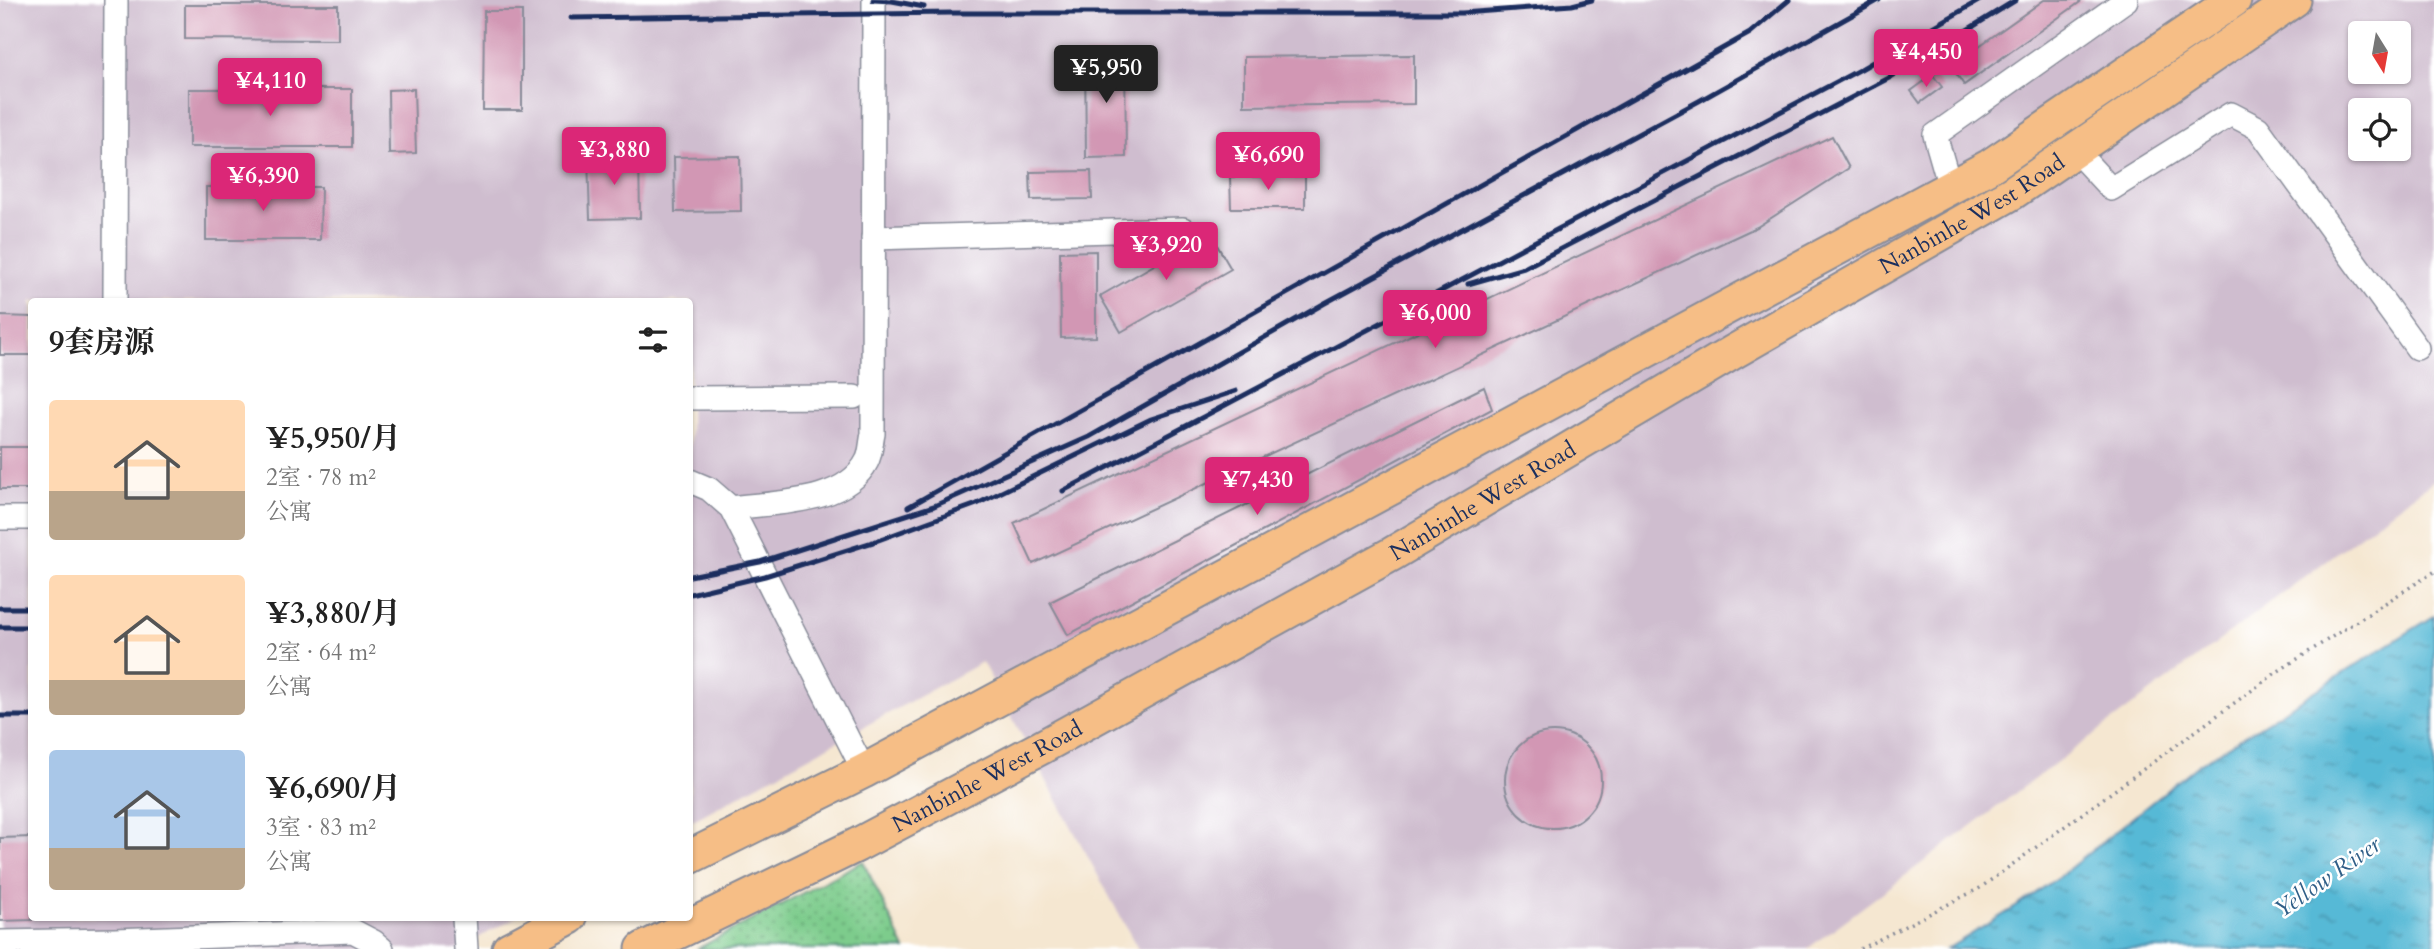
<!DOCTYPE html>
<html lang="zh">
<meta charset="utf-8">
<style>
body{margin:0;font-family:Cardo,"Noto Serif SC",serif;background:#f2f2f2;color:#222;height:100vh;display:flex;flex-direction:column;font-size:26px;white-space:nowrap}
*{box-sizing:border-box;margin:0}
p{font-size:23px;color:#767676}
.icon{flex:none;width:38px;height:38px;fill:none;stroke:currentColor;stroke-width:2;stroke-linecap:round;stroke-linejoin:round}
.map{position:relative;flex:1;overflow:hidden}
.details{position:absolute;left:28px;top:298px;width:665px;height:623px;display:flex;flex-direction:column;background:#fff;border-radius:7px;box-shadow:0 2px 5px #0004}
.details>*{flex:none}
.needle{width:46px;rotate:169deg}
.fabs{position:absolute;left:2348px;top:21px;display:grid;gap:14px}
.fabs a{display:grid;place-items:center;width:63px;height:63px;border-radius:7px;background:#fff;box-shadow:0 2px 5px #0004;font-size:35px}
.price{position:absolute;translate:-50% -60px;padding:0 16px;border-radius:7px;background:#db2777;color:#fff;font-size:23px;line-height:46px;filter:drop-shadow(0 2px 4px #0008)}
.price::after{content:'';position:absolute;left:50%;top:42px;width:21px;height:16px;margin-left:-10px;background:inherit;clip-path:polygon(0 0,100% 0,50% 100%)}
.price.on{background:#222;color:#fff}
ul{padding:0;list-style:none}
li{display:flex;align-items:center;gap:21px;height:175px;padding:0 21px}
li span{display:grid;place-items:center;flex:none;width:196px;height:140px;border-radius:7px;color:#555}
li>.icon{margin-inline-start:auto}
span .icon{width:84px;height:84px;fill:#fffc;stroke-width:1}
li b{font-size:30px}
h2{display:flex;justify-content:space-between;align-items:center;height:84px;padding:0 21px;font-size:30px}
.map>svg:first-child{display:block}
</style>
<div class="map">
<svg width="2434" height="949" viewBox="0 0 2434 949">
<defs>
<pattern id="park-dots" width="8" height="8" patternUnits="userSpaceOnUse" patternTransform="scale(1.75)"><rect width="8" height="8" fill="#7dcc8c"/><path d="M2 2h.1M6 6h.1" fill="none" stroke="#66a676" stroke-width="1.8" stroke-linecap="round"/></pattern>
<pattern id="water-ripples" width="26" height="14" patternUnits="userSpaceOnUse" patternTransform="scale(1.75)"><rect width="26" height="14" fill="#57b9d6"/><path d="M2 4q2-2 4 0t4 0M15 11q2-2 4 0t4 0" fill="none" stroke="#4797b1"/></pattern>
</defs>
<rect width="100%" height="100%" fill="#fff"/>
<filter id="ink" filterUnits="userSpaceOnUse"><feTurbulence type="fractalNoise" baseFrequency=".0143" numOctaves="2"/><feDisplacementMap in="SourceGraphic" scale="14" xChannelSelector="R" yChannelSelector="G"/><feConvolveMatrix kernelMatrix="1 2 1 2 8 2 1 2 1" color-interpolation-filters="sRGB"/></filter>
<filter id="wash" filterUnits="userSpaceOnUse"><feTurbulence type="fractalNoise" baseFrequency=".00686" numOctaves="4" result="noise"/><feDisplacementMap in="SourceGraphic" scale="28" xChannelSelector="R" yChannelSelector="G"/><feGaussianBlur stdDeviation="1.57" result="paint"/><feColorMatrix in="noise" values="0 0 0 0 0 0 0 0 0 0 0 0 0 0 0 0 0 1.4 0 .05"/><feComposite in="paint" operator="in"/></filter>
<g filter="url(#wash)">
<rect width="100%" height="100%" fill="#f5e7d1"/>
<path fill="#cfbdcf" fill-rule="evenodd" d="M0 0H2434V480L1807 949H1138L982 662 690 822V301H32V917H516L458 949H0ZM2361 33H2399V72H2361ZM2361 110H2399V149H2361Z"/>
<polygon fill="url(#park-dots)" stroke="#4c7e75" stroke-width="2" points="863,861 905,949 697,949"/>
<polygon fill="url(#water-ripples)" stroke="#39749a" stroke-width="2" points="2434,616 2434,949 1947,949 2019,905 2064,873 2198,765"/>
<g id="blocks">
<g fill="#d297b4">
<polygon points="2044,0 2083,0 1964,85 1951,66"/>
<polygon points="185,5 338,5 338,40 185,39"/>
<polygon points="484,11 522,11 522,110 483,110"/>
<polygon points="1125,53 1126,157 1086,158 1085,54"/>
<polygon points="1414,55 1414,104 1244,106 1244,57"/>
<polygon points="1933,75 1942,87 1920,103 1911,91"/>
<rect x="189" y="89" width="163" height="58"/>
<polygon points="414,89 416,153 389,154 388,90"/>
<polygon points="1832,136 1849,168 1757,227 1033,564 1014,523"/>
<polygon points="639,156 640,218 590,219 588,157"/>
<polygon points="740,156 741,211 675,212 674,157"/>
<polygon points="1091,171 1092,199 1031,200 1030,172"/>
<polygon points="1305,176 1305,208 1231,208 1230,177"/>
<polygon points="206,187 321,187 320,240 206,240"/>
<polygon points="1210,233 1231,269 1121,332 1100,296"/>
<polygon points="1096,251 1096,337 1061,338 1060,252"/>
<polygon points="0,316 32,317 32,355 0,355"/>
<polygon points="1484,387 1492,409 1068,635 1050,602"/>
<rect x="0" y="447" width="32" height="42"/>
<circle cx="1553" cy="780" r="48"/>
<polygon points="32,837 32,920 0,921 0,838"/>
</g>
</g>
</g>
<g filter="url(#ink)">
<use href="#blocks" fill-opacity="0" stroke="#888b98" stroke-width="2"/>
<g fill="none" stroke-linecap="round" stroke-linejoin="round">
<defs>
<g id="minor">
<polyline points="2075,150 2111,189 2231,114 2258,128 2417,348"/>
<polyline points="1950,187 1935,135 2126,0"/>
<polyline points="873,238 1183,229"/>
<polyline points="115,301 116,0"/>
<polyline points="690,398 854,397"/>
<polyline points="690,481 709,489 731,508 864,771"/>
<path d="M731 508C773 502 845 505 867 461 871 454 871 442 873 434L874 0"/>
<polyline points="0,518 32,518"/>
<polyline points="464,917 466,949"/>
<polyline points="0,942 115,940 353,931 374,942 382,949"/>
</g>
<g id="highway">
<polyline points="690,857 864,771 1990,166 2234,0"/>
<polyline points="509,949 570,917"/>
<path id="s1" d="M643 949 857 845 1042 747 1392 554 1735 351 2012 193 2294 0"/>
</g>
</defs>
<use href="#minor" stroke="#888b98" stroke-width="26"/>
<use href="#highway" stroke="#888b98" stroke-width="37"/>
<polyline stroke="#888b98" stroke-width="3.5" stroke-dasharray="2 5" stroke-linecap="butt" points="1860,949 1980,888 2277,672 2434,572"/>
<use href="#minor" stroke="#fff" stroke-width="23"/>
<use href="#highway" stroke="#f6be86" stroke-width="33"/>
<g stroke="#1b2f5e" stroke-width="5">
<polyline points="873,0 892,1 924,7"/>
<polyline points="571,18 953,13 1462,13 1572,5 1592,0"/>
<polyline points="1468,284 1524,268 1889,78 2016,0"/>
<polyline points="1063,491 1861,69 1980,0"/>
<polyline points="908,507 1750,33 1789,0"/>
<polyline points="690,576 760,562 934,506 1089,437 1325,303 1699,101 1879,0"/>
<polyline points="690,594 765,576 873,542 977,504 1151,419 1236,391"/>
<polyline points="0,608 32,608"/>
<polyline points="0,627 32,627"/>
<polyline points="0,716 32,716"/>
</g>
</g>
</g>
<g text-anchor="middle" stroke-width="5" stroke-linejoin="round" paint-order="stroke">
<g font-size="23" fill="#1b2f5e" stroke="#fff">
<text dy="8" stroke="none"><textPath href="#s1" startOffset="1519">Nanbinhe West Road</textPath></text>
<text dy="8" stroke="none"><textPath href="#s1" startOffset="952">Nanbinhe West Road</textPath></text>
<text dy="8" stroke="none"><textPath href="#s1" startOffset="385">Nanbinhe West Road</textPath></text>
</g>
<g font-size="24" font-style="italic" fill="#305f88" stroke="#fff">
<text transform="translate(2327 877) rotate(-35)" y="8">Yellow River</text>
</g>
</g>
</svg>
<div class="fabs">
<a><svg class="needle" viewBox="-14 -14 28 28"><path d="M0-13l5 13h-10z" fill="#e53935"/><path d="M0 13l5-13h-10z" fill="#767676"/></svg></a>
<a><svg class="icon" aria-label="locate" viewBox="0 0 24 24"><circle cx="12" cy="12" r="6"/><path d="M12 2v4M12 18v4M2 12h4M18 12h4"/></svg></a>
</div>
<b class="price" style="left:1926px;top:89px">¥4,450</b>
<b class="price on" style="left:1106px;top:105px">¥5,950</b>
<b class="price" style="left:270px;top:118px">¥4,110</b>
<b class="price" style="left:614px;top:187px">¥3,880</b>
<b class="price" style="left:1268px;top:192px">¥6,690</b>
<b class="price" style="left:263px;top:213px">¥6,390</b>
<b class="price" style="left:1166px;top:282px">¥3,920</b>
<b class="price" style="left:1435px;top:350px">¥6,000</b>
<b class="price" style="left:1257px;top:517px">¥7,430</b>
<section class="details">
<h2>9套房源<svg class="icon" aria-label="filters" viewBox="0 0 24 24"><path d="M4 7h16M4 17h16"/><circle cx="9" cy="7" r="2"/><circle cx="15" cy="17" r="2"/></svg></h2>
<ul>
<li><span style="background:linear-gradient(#ffd9b3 65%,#b9a48a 0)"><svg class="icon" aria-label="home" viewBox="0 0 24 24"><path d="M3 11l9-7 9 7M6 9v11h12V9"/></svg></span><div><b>¥5,950/月</b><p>2室 · 78 m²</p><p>公寓</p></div></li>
<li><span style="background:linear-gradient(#ffd9b3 75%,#b9a48a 0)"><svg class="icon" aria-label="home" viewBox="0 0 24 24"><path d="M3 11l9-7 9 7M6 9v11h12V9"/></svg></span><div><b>¥3,880/月</b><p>2室 · 64 m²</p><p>公寓</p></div></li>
<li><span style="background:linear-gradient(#a9c7e8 70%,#b9a48a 0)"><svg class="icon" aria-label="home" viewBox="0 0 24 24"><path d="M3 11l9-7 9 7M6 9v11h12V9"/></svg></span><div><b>¥6,690/月</b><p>3室 · 83 m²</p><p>公寓</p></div></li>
</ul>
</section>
</div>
